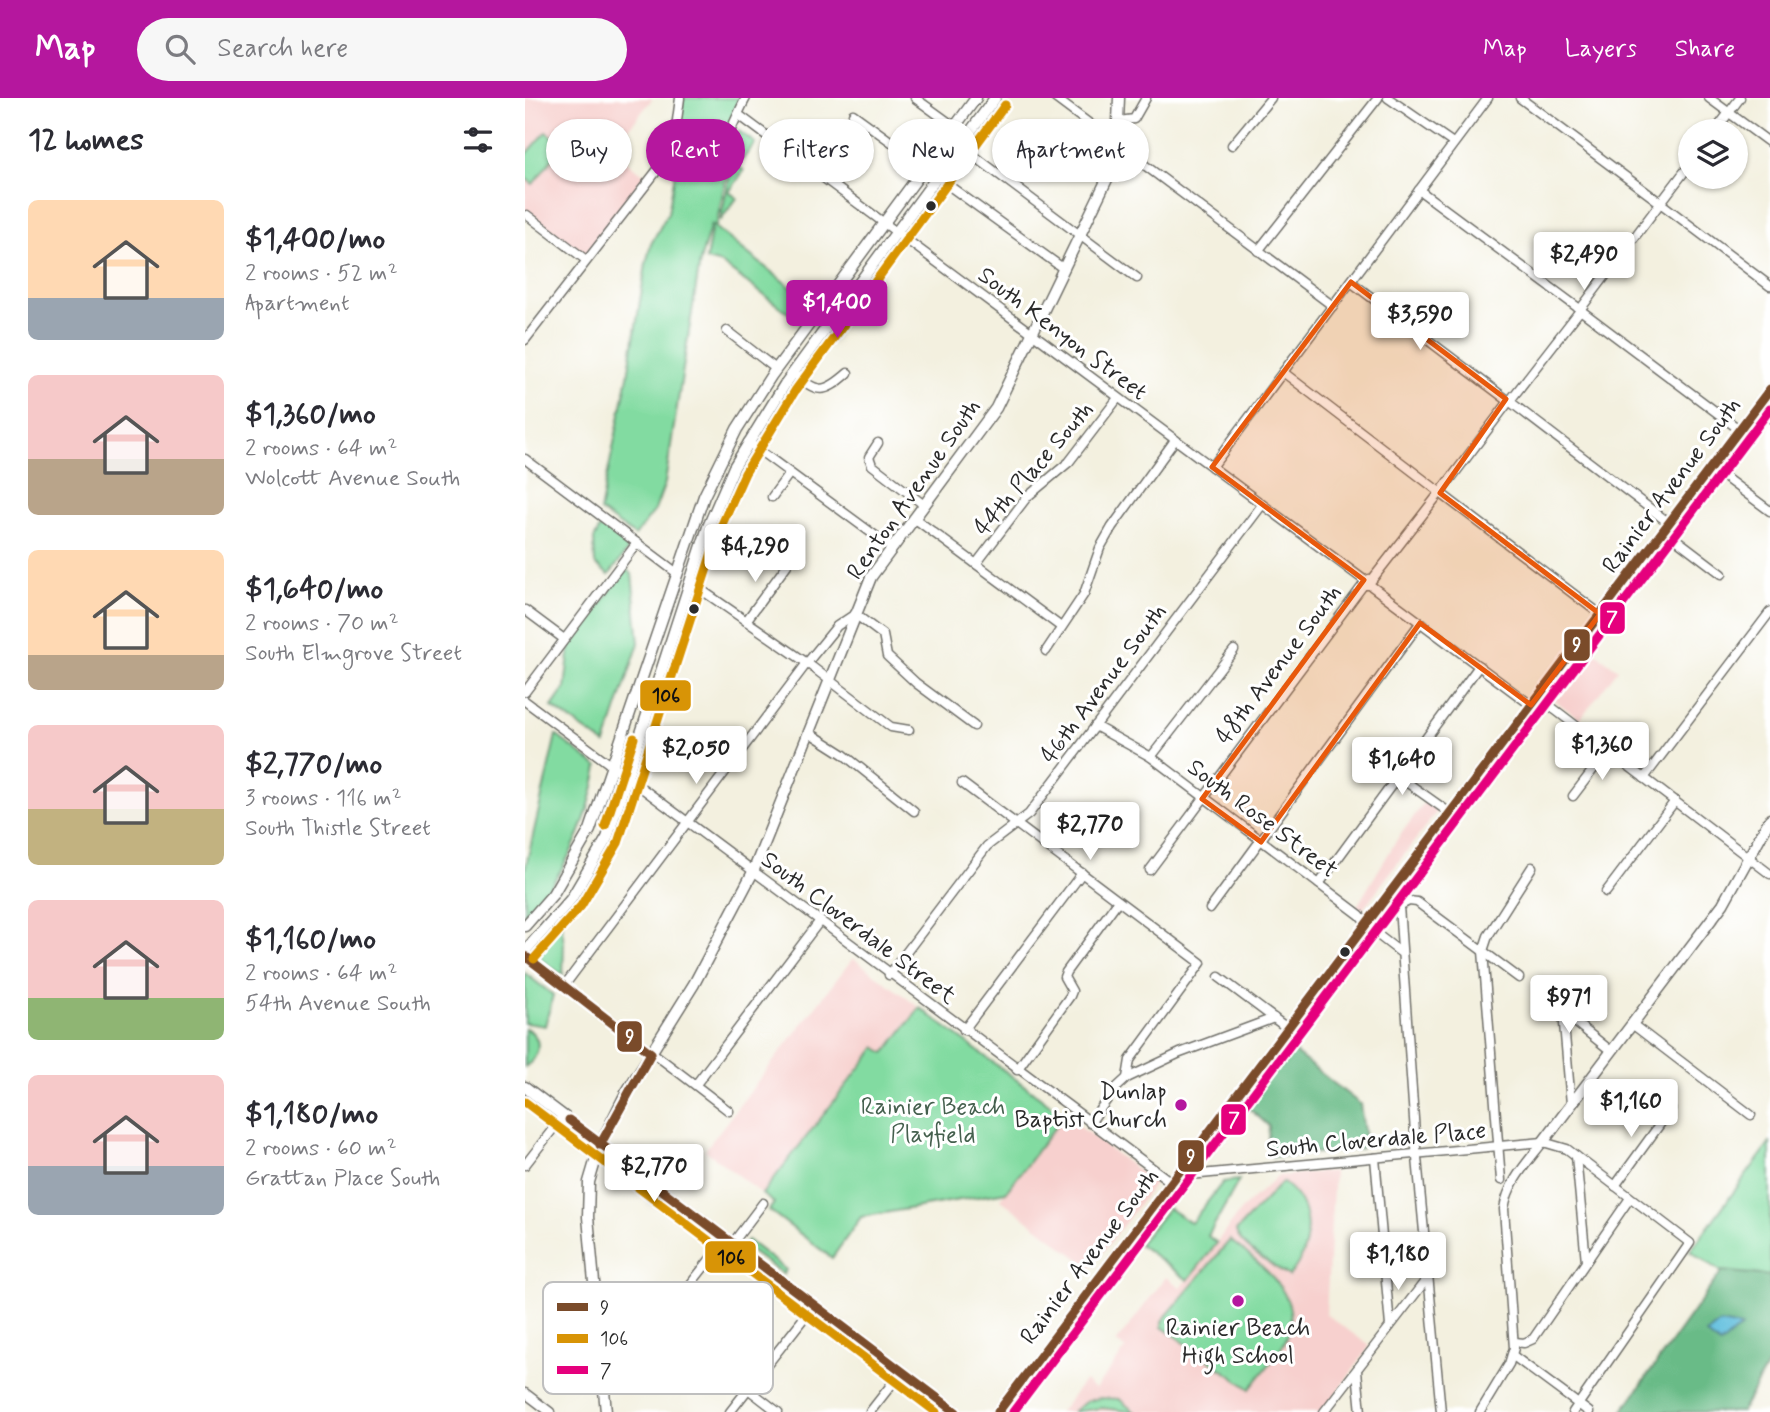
<!DOCTYPE html>
<meta charset="utf-8">
<style>
body{margin:0;font-family:Mynerve,sans-serif;background:#f7f7f7;color:#2b2b33;height:100vh;display:flex;flex-direction:column;font-size:26px;white-space:nowrap}
*{box-sizing:border-box;margin:0}
p{font-size:23px;color:#7c7c81}
.icon{flex:none;width:38px;height:38px;fill:none;stroke:currentColor;stroke-width:2;stroke-linecap:round;stroke-linejoin:round}
.map{position:relative;flex:1;overflow:hidden}
.details{display:flex;flex-direction:column;background:#fff;width:525px}
.details>*{flex:none}
.hud{position:absolute;left:21px;top:21px;width:665px;height:63px;display:flex;gap:14px}
.tools{position:absolute;left:1153px;top:21px;display:grid;gap:14px}
.tools a{display:grid;place-items:center;width:70px;height:70px;border-radius:50%;background:#fff;box-shadow:0 2px 5px #0004;font-size:35px}
.price{position:absolute;translate:-50% -60px;padding:0 16px;border-radius:7px;background:#fff;color:#222;font-size:23px;line-height:46px;filter:drop-shadow(0 2px 4px #0008)}
.price::after{content:'';position:absolute;left:50%;top:42px;width:21px;height:16px;margin-left:-10px;background:inherit;clip-path:polygon(0 0,100% 0,50% 100%)}
.price.selected{background:#b5179e;color:#fff}
ul{padding:0;list-style:none}
li{display:flex;align-items:center;gap:21px;height:175px;padding:0 28px}
li span{display:grid;place-items:center;flex:none;width:196px;height:140px;border-radius:10px;color:#555}
li>.icon{margin-inline-start:auto}
span .icon{width:84px;height:84px;fill:#fffc;stroke-width:1}
li b{font-size:30px}
h2{display:flex;justify-content:space-between;align-items:center;height:84px;padding:0 28px;font-size:30px}
.pill{padding:0 24px;border-radius:32px;background:#fff;box-shadow:0 2px 5px #0004;font-size:24px;line-height:63px}
.pill.selected{background:#b5179e;color:#fff}
header{display:flex;align-items:center;gap:42px;box-sizing:border-box;height:98px;padding:0 35px;background:#b5179e;color:#fff}
header strong{font-size:33px}
nav{display:flex;gap:38px;margin-inline-start:auto;font-size:24px}
.search{width:490px;height:63px;background:#f7f7f7;display:flex;align-items:center;gap:18px;box-sizing:border-box;padding:0 24px;border-radius:38px;color:#7c7c81;font-size:26px}
main{display:flex;flex:1;min-height:0}
.map>svg:first-child{display:block}
</style>
<header>
<strong>Map</strong>
<div class="search"><svg class="icon" aria-label="search" viewBox="0 0 24 24"><circle cx="10" cy="10" r="6"/><path d="M15 15l6 6"/></svg>Search here</div>
<nav><a>Map</a><a>Layers</a><a>Share</a></nav>
</header>
<main>
<section class="details">
<h2>12 homes<svg class="icon" aria-label="filters" viewBox="0 0 24 24"><path d="M4 7h16M4 17h16"/><circle cx="9" cy="7" r="2"/><circle cx="15" cy="17" r="2"/></svg></h2>
<ul>
<li><span style="background:linear-gradient(#ffd9b3 70%,#9aa5b1 0)"><svg class="icon" aria-label="home" viewBox="0 0 24 24"><path d="M3 11l9-7 9 7M6 9v11h12V9"/></svg></span><div><b>$1,400/mo</b><p>2 rooms · 52 m²</p><p>Apartment</p></div></li>
<li><span style="background:linear-gradient(#f6c9c9 60%,#b9a48a 0)"><svg class="icon" aria-label="home" viewBox="0 0 24 24"><path d="M3 11l9-7 9 7M6 9v11h12V9"/></svg></span><div><b>$1,360/mo</b><p>2 rooms · 64 m²</p><p>Wolcott Avenue South</p></div></li>
<li><span style="background:linear-gradient(#ffd9b3 75%,#b9a48a 0)"><svg class="icon" aria-label="home" viewBox="0 0 24 24"><path d="M3 11l9-7 9 7M6 9v11h12V9"/></svg></span><div><b>$1,640/mo</b><p>2 rooms · 70 m²</p><p>South Elmgrove Street</p></div></li>
<li><span style="background:linear-gradient(#f6c9c9 60%,#c2b280 0)"><svg class="icon" aria-label="home" viewBox="0 0 24 24"><path d="M3 11l9-7 9 7M6 9v11h12V9"/></svg></span><div><b>$2,770/mo</b><p>3 rooms · 116 m²</p><p>South Thistle Street</p></div></li>
<li><span style="background:linear-gradient(#f6c9c9 70%,#8fb573 0)"><svg class="icon" aria-label="home" viewBox="0 0 24 24"><path d="M3 11l9-7 9 7M6 9v11h12V9"/></svg></span><div><b>$1,160/mo</b><p>2 rooms · 64 m²</p><p>54th Avenue South</p></div></li>
<li><span style="background:linear-gradient(#f6c9c9 65%,#9aa5b1 0)"><svg class="icon" aria-label="home" viewBox="0 0 24 24"><path d="M3 11l9-7 9 7M6 9v11h12V9"/></svg></span><div><b>$1,180/mo</b><p>2 rooms · 60 m²</p><p>Grattan Place South</p></div></li>
</ul>
</section>
<div class="map">
<svg width="1245" height="1314" viewBox="0 0 1245 1314">
<rect width="100%" height="100%" fill="#fff"/>
<filter id="ink" filterUnits="userSpaceOnUse"><feTurbulence type="fractalNoise" baseFrequency=".0143" numOctaves="2"/><feDisplacementMap in="SourceGraphic" scale="14" xChannelSelector="R" yChannelSelector="G"/><feConvolveMatrix kernelMatrix="1 2 1 2 8 2 1 2 1" color-interpolation-filters="sRGB"/></filter>
<filter id="wash" filterUnits="userSpaceOnUse"><feTurbulence type="fractalNoise" baseFrequency=".00686" numOctaves="4" result="noise"/><feDisplacementMap in="SourceGraphic" scale="28" xChannelSelector="R" yChannelSelector="G"/><feGaussianBlur stdDeviation="1.57" result="paint"/><feColorMatrix in="noise" values="0 0 0 0 0 0 0 0 0 0 0 0 0 0 0 0 0 1.4 0 .05"/><feComposite in="paint" operator="in"/></filter>
<g filter="url(#wash)">
<rect width="100%" height="100%" fill="#f3f0df"/>
<g fill="#f7d0ce">
<polygon points="0,0 128,0 87,52 121,78 61,159 0,112"/>
<polygon points="1063,549 1093,571 1055,621 1025,599"/>
<polygon points="901,702 914,711 837,812 832,808 873,740"/>
<polygon points="328,860 395,910 360,956 350,949 237,1096 180,1052"/>
<polygon points="539,1017 630,1085 566,1170 475,1101"/>
<polygon points="809,1073 801,1216 845,1248 798,1314 535,1314 559,1283 570,1291 601,1251 591,1245 641,1179 655,1189 663,1182 716,1112 753,1078"/>
</g>
<g fill="#82dba1" stroke="#568366" stroke-width="2">
<polygon points="158,0 217,0 202,33 176,65 160,59 151,48"/>
<polygon points="211,31 191,128 186,126 175,163 140,385 130,412 110,438 75,413 103,278 121,166 126,146 143,115 152,64 164,72 176,74 189,67"/>
<polygon points="214,33 230,45 213,68 219,73 204,94 212,100 195,123"/>
<polygon points="21,34 38,47 8,86 0,80 0,58"/>
<polygon points="187,127 287,206 274,223 197,166 181,162"/>
<polygon points="78,424 104,443 102,453 84,477 70,466 69,441"/>
<polygon points="101,471 107,476 114,545 80,646 27,609 40,590 45,548"/>
<path d="M31 637 73 669C63 725 42 777 0 817V772Z"/>
<polygon points="36,825 39,844 38,877 19,864 11,854"/>
<polygon points="0,875 28,897 20,928 0,925"/>
<polygon points="395,910 539,1017 481,1094 336,1119 307,1160 244,1112 249,1105 237,1096 351,949 360,955"/>
<path d="M0 930C19 939 15 959 0 969Z"/>
<polygon points="1245,1045 1245,1262 1216,1314 1097,1314 1197,1174 1165,1153"/>
<polygon points="714,1082 683,1138 692,1145 663,1182 614,1146 643,1110 666,1125 698,1084"/>
<path d="M757 1084C790 1107 788 1150 764 1178 751 1169 714 1149 711 1133Z"/>
<polygon points="222,1142 261,1172 258,1176 221,1150 218,1148"/>
<path d="M705 1142C736 1167 785 1200 758 1247 749 1263 735 1277 725 1291L637 1229V1223Z"/>
<polygon points="575,1300 594,1301 610,1314 577,1310 547,1314 562,1303"/>
</g>
<g fill="#69bb87" stroke="#4a7359" stroke-width="2">
<polygon points="764,950 835,1006 840,1041 836,1051 748,1059 742,1055 744,1028 721,1008"/>
<polygon points="1197,1173 1245,1178 1245,1262 1216,1314 1097,1314"/>
</g>
<polygon fill="#60bfde" stroke="#467584" stroke-width="2" points="1195,1225 1216,1229 1195,1247 1181,1236"/>
</g>
<g filter="url(#ink)">
<g fill="none" stroke-linecap="round" stroke-linejoin="round">
<defs>
<g id="minor">
<polyline points="390,0 430,29"/>
<polyline points="530,0 808,208"/>
<polyline points="863,0 928,45"/>
<polyline points="995,0 1133,103"/>
<polyline points="1184,0 1245,45"/>
<polyline points="328,16 401,69"/>
<polyline points="214,17 839,482"/>
<polyline points="594,23 609,21 621,0"/>
<polyline points="1190,33 1215,0"/>
<polyline points="707,47 746,0"/>
<polyline points="436,48 612,180"/>
<path d="M148 52C183 105 207 24 221 0"/>
<polyline points="148,52 155,0"/>
<polyline points="412,79 539,171"/>
<polyline points="894,92 1052,209"/>
<polyline points="1137,103 1166,65"/>
<polyline points="1138,107 1245,188"/>
<polyline points="2,117 61,162"/>
<polyline points="733,153 853,0"/>
<polyline points="826,184 981,301"/>
<polyline points="1057,209 1133,108"/>
<polyline points="1058,214 1215,332"/>
<polyline points="202,233 251,271"/>
<polyline points="0,242 148,52"/>
<polyline points="758,274 912,392"/>
<path d="M268 275C293 295 298 297 323 275"/>
<polyline points="987,300 1053,215"/>
<polyline points="988,306 1144,425"/>
<polyline points="1231,309 1245,320"/>
<polyline points="223,344 367,450"/>
<polyline points="353,345 344,359 347,367 399,407"/>
<polyline points="0,361 152,475"/>
<polyline points="687,369 963,0"/>
<polyline points="1186,369 1245,413"/>
<polyline points="918,391 982,306"/>
<polyline points="918,397 1075,516"/>
<polyline points="247,399 264,376"/>
<polyline points="389,420 536,529"/>
<polyline points="1139,432 1197,476"/>
<polyline points="451,466 502,399 544,364 593,300"/>
<polyline points="846,483 913,397"/>
<polyline points="165,484 282,565 366,629 384,632"/>
<polyline points="845,487 840,487 839,483 844,481 845,487 1006,607"/>
<polyline points="0,512 39,541"/>
<polyline points="221,523 262,467"/>
<polyline points="521,553 559,496 575,450 587,429 650,342"/>
<polyline points="0,594 112,445"/>
<polyline points="1012,598 1245,776"/>
<polyline points="0,603 646,1084 665,1077 1018,1044 1042,1051 1165,1145 1048,1314"/>
<polyline points="570,628 626,659 835,817 849,834 875,854"/>
<polyline points="285,635 318,656 389,713"/>
<polyline points="626,659 709,552"/>
<polyline points="846,659 925,715"/>
<polyline points="1119,680 1245,514"/>
<polyline points="437,685 676,865 605,962 602,980 589,992 565,1025"/>
<polyline points="1048,698 1083,652"/>
<polyline points="625,772 839,486"/>
<polyline points="794,786 954,568"/>
<polyline points="1081,794 1150,703"/>
<polyline points="685,811 895,525"/>
<path d="M0 858C68 910 137 961 204 1013"/>
<polyline points="364,877 462,748 504,716 737,407"/>
<polyline points="694,879 762,930"/>
<polyline points="39,888 282,565 312,528 330,516 358,537 362,558 391,585 449,628"/>
<polyline points="1019,899 1086,953"/>
<polyline points="1038,914 1046,1006"/>
<polyline points="1107,926 1226,1017"/>
<polyline points="439,932 557,775"/>
<polyline points="492,972 545,898 547,893 539,879 541,874 593,803"/>
<polyline points="602,980 655,955 749,920"/>
<polyline points="172,985 294,824"/>
<polyline points="1051,1058 1061,1163"/>
<polyline points="850,1060 865,1228"/>
<polyline points="0,1067 38,1018"/>
<polyline points="976,1082 958,853 963,838 1007,769"/>
<polyline points="1090,1088 1146,1011"/>
<polyline points="207,1146 238,1105"/>
<polyline points="136,1224 253,1314"/>
<polyline points="990,1244 999,1245 1008,1241 1105,1100"/>
<polyline points="987,1257 1064,1314"/>
<polyline points="106,1262 201,1141"/>
<polyline points="832,1273 836,1314"/>
<polyline points="0,1295 25,1314"/>
<polyline points="205,1314 289,1207"/>
<polyline points="345,1314 377,1273"/>
<polyline points="799,1314 904,1178"/>
<polyline points="916,1314 891,1049 874,808 884,803 892,804 994,880"/>
<path d="M955 1314 984 1266 989 1250 979 1111C983 1084 1002 1065 1018 1044"/>
</g>
<g id="major">
<polyline points="0,828 28,796 65,732 179,398 212,331 246,278 451,0"/>
<polyline points="0,853 46,801 82,740 183,429 209,369 260,286 470,0"/>
<polyline points="0,989 431,1314"/>
<polyline points="1018,1044 1198,806 1245,721"/>
<polyline points="81,1314 63,1119 64,1084 75,1047 101,995 169,886 228,774 346,479 471,310 586,73 592,47 594,0"/>
<polyline points="473,1314 1245,291"/>
</g>
</defs>
<use href="#minor" stroke="#71706a" stroke-width="11"/>
<use href="#major" stroke="#71706a" stroke-width="13"/>
<use href="#minor" stroke="#fff" stroke-width="8"/>
<use href="#major" stroke="#fff" stroke-width="10"/>
<defs>
<g id="bus-1">
<polyline points="0,858 126,955 75,1047"/>
<polyline points="44,1022 431,1314"/>
<polyline points="473,1314 1245,291"/>
</g>
<g id="bus-2">
<polyline points="80,728 109,640"/>
<polyline points="9,861 56,808 93,745 194,433 220,375 270,293 480,7"/>
<polyline points="0,1004 411,1314"/>
</g>
<polyline id="bus-3" points="488,1314 1245,311"/>
</defs>
<use href="#bus-1" stroke="#fff" stroke-width="14"/>
<use href="#bus-2" stroke="#fff" stroke-width="14"/>
<use href="#bus-3" stroke="#fff" stroke-width="14"/>
<use href="#bus-1" stroke="#7a4b2a" stroke-width="9"/>
<use href="#bus-2" stroke="#d89406" stroke-width="9"/>
<use href="#bus-3" stroke="#e5007d" stroke-width="9"/>
</g>
</g>
<path fill="#e8590c" fill-opacity="0.2" stroke="#e8590c" stroke-width="5" stroke-linejoin="round" d="M826 184 981 301 915 395 1075 516 1006 607 895 525 736 744 677 701 839 482 687 369Z"/>
<g fill="#2b2b2b" stroke="#fff" stroke-width="2.5">
<circle cx="406" cy="108" r="6"/>
<circle cx="169" cy="511" r="6"/>
<circle cx="820" cy="854" r="6"/>
</g>
<g fill="#b5179e" stroke="#fff" stroke-width="2.5">
<circle cx="656" cy="1007" r="7"/>
<circle cx="713" cy="1203" r="7"/>
</g>
<g text-anchor="middle" stroke-width="6" stroke-linejoin="round" paint-order="stroke">
<g font-size="24" fill="#2b2b2b" stroke="#fff">
<text transform="translate(538 235) rotate(37)" y="8">South Kenyon Street</text>
<text transform="translate(508 370) rotate(-49)" y="8">44th Place South</text>
<text transform="translate(1146 387) rotate(-53)" y="8">Rainier Avenue South</text>
<text transform="translate(388 391) rotate(-55)" y="8">Renton Avenue South</text>
<text transform="translate(753 566) rotate(-53)" y="8">48th Avenue South</text>
<text transform="translate(578 585) rotate(-53)" y="8">46th Avenue South</text>
<text transform="translate(738 720) rotate(37)" y="8">South Rose Street</text>
<text transform="translate(334 829) rotate(37)" y="8">South Cloverdale Street</text>
<text transform="translate(851 1041) rotate(-5)" y="8">South Cloverdale Place</text>
<text transform="translate(564 1158) rotate(-53)" y="8">Rainier Avenue South</text>
</g>
<g font-size="24" fill="#2b2b2b" stroke="#fff" text-anchor="end">
<text x="642" y="1001">Dunlap<tspan x="642" dy="28">Baptist Church</tspan></text>
<text x="713" y="1237" text-anchor="middle">Rainier Beach<tspan x="713" dy="28">High School</tspan></text>
</g>
<g font-size="24" fill="#45604e" stroke="#fff">
<text x="408" y="1016">Rainier Beach<tspan x="408" dy="28">Playfield</tspan></text>
</g>
</g>
<rect x="18" y="1184" width="230" height="112" rx="10" fill="#fff" stroke="#bfbfbf" stroke-width="2"/>
<rect x="32" y="1205" width="31" height="8" fill="#7a4b2a"/>
<rect x="32" y="1236" width="31" height="9" fill="#d89406"/>
<rect x="32" y="1268" width="31" height="8" fill="#e5007d"/>
<g font-size="19" fill="#2b2b2b">
<text x="75" y="1216">9</text>
<text x="75" y="1247">106</text>
<text x="75" y="1279">7</text>
</g>
<g stroke="#fff" stroke-width="2.5">
<rect x="1074" y="503" width="27" height="34" rx="7" fill="#e5007d"/>
<rect x="1038" y="530" width="28" height="34" rx="7" fill="#7a4b2a"/>
<rect x="114" y="581" width="53" height="33" rx="7" fill="#d89406"/>
<rect x="91" y="922" width="27" height="33" rx="7" fill="#7a4b2a"/>
<rect x="695" y="1005" width="27" height="33" rx="7" fill="#e5007d"/>
<rect x="652" y="1041" width="28" height="34" rx="7" fill="#7a4b2a"/>
<rect x="179" y="1142" width="53" height="34" rx="7" fill="#d89406"/>
</g>
<g font-size="19" text-anchor="middle" font-weight="bold" fill="#fff">
<text x="1087" y="527">7</text>
<text x="1052" y="553">9</text>
<text x="105" y="945">9</text>
<text x="709" y="1028">7</text>
<text x="666" y="1065">9</text>
</g>
<g font-size="19" text-anchor="middle" font-weight="bold" fill="#111">
<text x="141" y="604">106</text>
<text x="206" y="1166">106</text>
</g>
</svg>
<div class="tools">
<a><svg class="icon" aria-label="layers" viewBox="0 0 24 24"><path d="M12 4l9 5-9 5-9-5zM3 14l9 5 9-5"/></svg></a>
</div>
<b class="price" style="left:1059px;top:194px">$2,490</b>
<b class="price selected" style="left:312px;top:242px">$1,400</b>
<b class="price" style="left:895px;top:254px">$3,590</b>
<b class="price" style="left:230px;top:486px">$4,290</b>
<b class="price" style="left:1077px;top:684px">$1,360</b>
<b class="price" style="left:171px;top:688px">$2,050</b>
<b class="price" style="left:877px;top:699px">$1,640</b>
<b class="price" style="left:565px;top:764px">$2,770</b>
<b class="price" style="left:1044px;top:937px">$971</b>
<b class="price" style="left:1106px;top:1041px">$1,160</b>
<b class="price" style="left:129px;top:1106px">$2,770</b>
<b class="price" style="left:873px;top:1194px">$1,180</b>
<div class="hud">
<a class="pill">Buy</a>
<a class="pill selected">Rent</a>
<a class="pill">Filters</a>
<a class="pill">New</a>
<a class="pill">Apartment</a>
</div>
</div>
</main>
